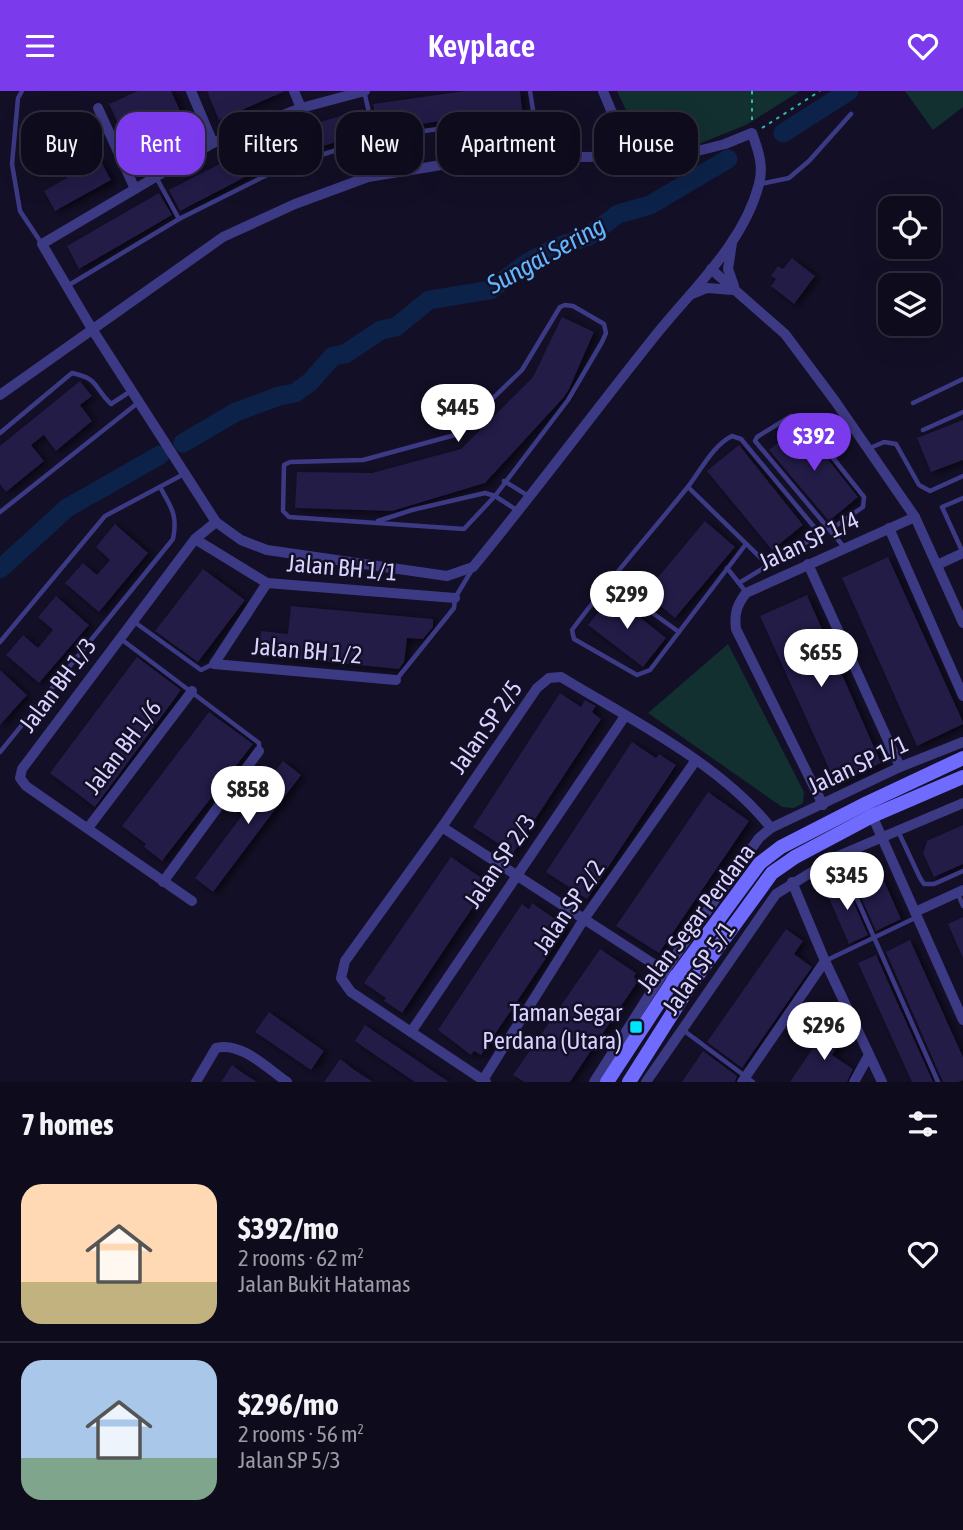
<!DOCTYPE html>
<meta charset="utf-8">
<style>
body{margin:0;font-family:"Asap Condensed",sans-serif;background:#171425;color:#f1f3f6;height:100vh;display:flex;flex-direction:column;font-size:26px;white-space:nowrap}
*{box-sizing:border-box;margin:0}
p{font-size:23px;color:#9b9ba3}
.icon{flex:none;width:38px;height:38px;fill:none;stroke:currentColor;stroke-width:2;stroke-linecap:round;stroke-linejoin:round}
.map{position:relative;height:991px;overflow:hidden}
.side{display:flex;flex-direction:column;background:#0e0b1c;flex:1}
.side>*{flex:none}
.top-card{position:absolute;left:21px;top:21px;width:922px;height:63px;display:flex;gap:14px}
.tools{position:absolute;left:878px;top:105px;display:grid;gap:14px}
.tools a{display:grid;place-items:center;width:63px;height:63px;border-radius:14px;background:#0e0b1c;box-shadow:0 7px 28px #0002,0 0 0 2px #2e2b3b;font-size:35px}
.price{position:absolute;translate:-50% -60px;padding:0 16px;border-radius:24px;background:#fff;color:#222;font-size:23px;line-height:46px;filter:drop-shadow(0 2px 4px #0008)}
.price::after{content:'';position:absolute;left:50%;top:42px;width:21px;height:16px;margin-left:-10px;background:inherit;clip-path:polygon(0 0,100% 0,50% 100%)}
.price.active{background:#7c3aed;color:#fff}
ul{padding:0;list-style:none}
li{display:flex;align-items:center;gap:21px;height:175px;padding:0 21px}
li+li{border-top:2px solid #2e2b3b}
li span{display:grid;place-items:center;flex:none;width:196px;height:140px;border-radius:21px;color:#555}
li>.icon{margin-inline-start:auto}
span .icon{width:84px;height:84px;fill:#fffc;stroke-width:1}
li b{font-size:30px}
h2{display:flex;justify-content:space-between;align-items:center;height:84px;padding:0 21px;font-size:30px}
.tag{padding:0 24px;border-radius:21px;background:#0e0b1c;box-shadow:0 7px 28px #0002,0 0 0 2px #2e2b3b;font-size:24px;line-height:63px}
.tag.active{background:#7c3aed;color:#fff}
header{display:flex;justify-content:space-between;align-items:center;height:91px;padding:0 21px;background:#7c3aed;color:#fff;font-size:32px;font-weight:600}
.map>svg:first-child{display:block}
</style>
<header><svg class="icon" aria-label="menu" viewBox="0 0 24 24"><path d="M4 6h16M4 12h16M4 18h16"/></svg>Keyplace<svg class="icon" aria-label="heart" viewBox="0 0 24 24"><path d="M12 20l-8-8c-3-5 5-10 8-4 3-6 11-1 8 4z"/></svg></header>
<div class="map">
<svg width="963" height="991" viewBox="0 0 963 991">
<defs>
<filter id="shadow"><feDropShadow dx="4" dy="2" stdDeviation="3.5" flood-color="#0009"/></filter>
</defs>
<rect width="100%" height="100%" fill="#130f26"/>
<g fill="#12302f">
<polygon points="617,0 800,0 746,34 701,52 642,53"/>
<polygon points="905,0 963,0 963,16 933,39"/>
<polygon points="728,553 804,701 803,712 794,717 782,716 648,622"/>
</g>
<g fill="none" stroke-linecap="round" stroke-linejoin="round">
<g stroke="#0c2248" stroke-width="19">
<polyline points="783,42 849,0"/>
<polyline points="183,352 236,321 279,305 295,302 310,291 333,265 345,263 381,239 396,236 429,209 490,199 527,172 557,156 589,145 618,123 650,114 728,68"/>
<polyline points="0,478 67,417 160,364"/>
</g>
</g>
<g fill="#241b47" filter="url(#shadow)">
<polygon points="138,0 171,0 191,44 135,69 109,13"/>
<polygon points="207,0 285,0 219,29"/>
<polygon points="465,0 520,0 522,19 378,39 373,13"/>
<polygon points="363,18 369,41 284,67 275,45"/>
<polygon points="266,49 274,71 180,120 169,99"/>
<polygon points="100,68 111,89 55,120 44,100"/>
<polygon points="159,102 172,124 79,178 67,155"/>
<polygon points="792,167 815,185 794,213 771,195 776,188 771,185 778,175 783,178"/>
<polygon points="562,226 594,241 569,298 564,306 485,392 392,420 295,417 297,381 372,382 461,358 533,286"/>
<polygon points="80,290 92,305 80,314 92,330 56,360 44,344 31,354 44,370 6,401 0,393 0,355"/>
<polygon points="963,329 963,369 931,381 917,347"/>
<polygon points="800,333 858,406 829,430 769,359"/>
<polygon points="739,354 803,434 772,459 707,380"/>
<polygon points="705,430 735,456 675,527 645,502"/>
<polygon points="115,433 148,462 99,521 65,492 83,472 97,484 110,469 96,456"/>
<polygon points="888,466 963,631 963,633 917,655 842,487"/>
<polygon points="203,478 245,509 198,571 155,540"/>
<polygon points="612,504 666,547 643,576 588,534"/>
<polygon points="807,504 881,672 836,693 760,525"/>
<polygon points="56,505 89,534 39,592 6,564 23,544 38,557 53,539 38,526"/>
<polygon points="291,515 433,528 433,536 423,548 407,547 404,571 399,578 258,564 261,540 288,543"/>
<polygon points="137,566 181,599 95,716 50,682"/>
<polygon points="0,579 27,604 0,634"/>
<polygon points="560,602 581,616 585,609 596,615 592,621 601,628 513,762 473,736"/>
<polygon points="209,621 253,653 162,770 144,756 146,753 122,735"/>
<polygon points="632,651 656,667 659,663 676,674 587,808 546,781"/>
<polygon points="283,670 301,684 213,801 195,787"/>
<polygon points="708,701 749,730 659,862 616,835"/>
<polygon points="963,734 963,773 934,786 923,762 927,750"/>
<polygon points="451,766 489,792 402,922 384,910 386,907 364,892"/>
<polygon points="877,774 901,828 876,840 852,786"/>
<polygon points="844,790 868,844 849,853 825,798"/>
<polygon points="532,812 567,836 481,964 474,960 471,964 438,939 522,813 529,818"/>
<polygon points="963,826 963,867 948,833"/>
<polygon points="786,838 803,850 794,863 812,876 742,977 707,951"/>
<polygon points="910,849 963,966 963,989 958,991 943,991 886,861"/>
<polygon points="600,858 636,882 634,886 638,890 570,991 524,991 513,984"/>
<polygon points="876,864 933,991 912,991 858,872"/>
<polygon points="269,921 324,960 311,979 255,941"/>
<polygon points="365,934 449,991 415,991 378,966 355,950"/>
<polygon points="827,936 843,947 832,964 853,978 847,991 790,991"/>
<polygon points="703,960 737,985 735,991 682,991"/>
<polygon points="340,968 356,980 373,991 324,991"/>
<polygon points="232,974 240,980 257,991 221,991"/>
</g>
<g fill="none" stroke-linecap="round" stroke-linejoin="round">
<g stroke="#2fb8b0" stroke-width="2" stroke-dasharray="3.5 5" stroke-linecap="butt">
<polyline points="752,0 752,30"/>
<polyline points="762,37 820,0"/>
</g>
<g stroke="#3d3a85" stroke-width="4.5">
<polyline points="22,0 18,7 12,73 20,120 42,153"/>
<polyline points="364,0 375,47"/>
<polyline points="264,32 283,76"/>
<polyline points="156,86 179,128"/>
<polyline points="760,93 789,87 809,70 851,23"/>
<polyline points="69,194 179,128 283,76 375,47 529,25 533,19 530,0"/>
<polygon points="565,214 573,215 604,233 606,242 602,251 568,309 495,405 464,438 289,426 283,420 284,374 290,371 363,369 455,344 522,279 560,216"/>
<polyline points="913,312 963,288"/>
<polyline points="923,339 963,321"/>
<path d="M0 342 72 282C100 288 93 296 111 313L131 300"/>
<polyline points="870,357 884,351 896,353 919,394 930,400 963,385"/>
<polyline points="504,390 530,406"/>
<polyline points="688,396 769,475"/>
<polyline points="0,421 139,311"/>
<polyline points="378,430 412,419 485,402 495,405 518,420"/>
<polyline points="830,439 863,416 864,406 802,328 791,325 757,346 755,350 844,456"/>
<polyline points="963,462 942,416 963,407"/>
<polyline points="727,477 746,501"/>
<polyline points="608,490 679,541"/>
<path d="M739 492 820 443 741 348 732 345C712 355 700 381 687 397 648 445 608 490 572 539L574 548 637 584 650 579 746 453"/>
<polyline points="133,530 201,579 213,573"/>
<polyline points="121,548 259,652 259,659"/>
<polyline points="0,551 105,425 184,383"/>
<polyline points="396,589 454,517 455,507 473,477"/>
<path d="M0 661 173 448C178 424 171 416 160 396"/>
<polyline points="898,740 920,787 924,793 934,793 963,780"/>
<polyline points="838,765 938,991"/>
<polyline points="958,803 963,815"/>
<polyline points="825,870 915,827"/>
<polyline points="683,939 753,991"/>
</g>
<g stroke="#3d3a85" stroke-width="10">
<polyline points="191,0 213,52"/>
<polyline points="294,0 301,17"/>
<polyline points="603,0 630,65"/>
<polyline points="98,17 135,98"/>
<polyline points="732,152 728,178 734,195"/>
<polyline points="711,178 785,243 835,310 915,426 963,532"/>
<polyline points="690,204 707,197 733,199"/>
<path d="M0 304 223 146 295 113 368 86 484 67 678 65 725 53 752 42C758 59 764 74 759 93 743 155 689 201 651 250 591 325 534 402 473 476L447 485 267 459 241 449 216 431 92 238 42 153 213 52 301 17 365 0"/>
<polyline points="889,437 963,605"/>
<polyline points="195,448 267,492 455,507"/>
<polyline points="808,473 900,676"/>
<polyline points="937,474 963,462"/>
<polyline points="267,492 214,573 396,589"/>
<path d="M823 714 736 538C734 522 737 514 746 502L915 426"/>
<polyline points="871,722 963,929"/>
<polyline points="442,736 689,896"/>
<polyline points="88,737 192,600"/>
<polyline points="163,791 259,660"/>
<polyline points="792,791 825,870 882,991"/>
<polyline points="192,810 26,695 20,687 22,678 195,448 216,431"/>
<polyline points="915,821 963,799"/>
<polyline points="411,941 625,625"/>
<polyline points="483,989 584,828 696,669"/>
<path d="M196 991 216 957C241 950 268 978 287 991"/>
<path d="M486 991 351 901 341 887 345 870 442 736 537 597 549 587 561 586C630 628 721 673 771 737"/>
<polyline points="594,991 665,879 759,747 771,737 900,676 963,651"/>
<polyline points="646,991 776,803 838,765 963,712"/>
<polyline points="742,991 825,870"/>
<polyline points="854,991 869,964"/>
</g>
<g stroke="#6f6bff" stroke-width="14">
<polyline points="607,991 675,887 760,772 781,756 867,712 963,667"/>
<polyline points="629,991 689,896 772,782 795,766 872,725 963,686"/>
</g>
</g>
<rect fill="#00e5ff" stroke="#130f26" stroke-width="2.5" x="629" y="929" width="14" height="14" rx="3.5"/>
<g text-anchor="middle" stroke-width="5" stroke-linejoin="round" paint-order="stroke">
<g font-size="24" fill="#d9d4ff" stroke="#130f26">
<text transform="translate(809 450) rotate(-25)" y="8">Jalan SP 1/4</text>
<text transform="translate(342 477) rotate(5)" y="8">Jalan BH 1/1</text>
<text transform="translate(307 560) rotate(5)" y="8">Jalan BH 1/2</text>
<text transform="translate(58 594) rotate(-53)" y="8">Jalan BH 1/3</text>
<text transform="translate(486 636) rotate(-55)" y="8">Jalan SP 2/5</text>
<text transform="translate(123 656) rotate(-53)" y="8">Jalan BH 1/6</text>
<text transform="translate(858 674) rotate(-25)" y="8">Jalan SP 1/1</text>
<text transform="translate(500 770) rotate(-56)" y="8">Jalan SP 2/3</text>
<text transform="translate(569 816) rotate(-56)" y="8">Jalan SP 2/2</text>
<text transform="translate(696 827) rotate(-53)" y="8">Jalan Segar Perdana</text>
<text transform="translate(699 877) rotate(-55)" y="8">Jalan SP 5/1</text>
</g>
<g font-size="24" fill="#d9d4ff" stroke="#130f26" text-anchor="end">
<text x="622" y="930">Taman Segar<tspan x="622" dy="28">Perdana (Utara)</tspan></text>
</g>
<g font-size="26" font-style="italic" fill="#62b6ff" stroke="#130f26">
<text transform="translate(546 164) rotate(-29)" y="9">Sungai Sering</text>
</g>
</g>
</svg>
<div class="tools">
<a><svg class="icon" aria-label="locate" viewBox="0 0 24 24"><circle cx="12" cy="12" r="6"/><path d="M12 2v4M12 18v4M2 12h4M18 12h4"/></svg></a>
<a><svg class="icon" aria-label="layers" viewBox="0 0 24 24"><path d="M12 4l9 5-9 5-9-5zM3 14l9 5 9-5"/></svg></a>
</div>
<b class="price" style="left:458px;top:353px">$445</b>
<b class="price active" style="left:814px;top:382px">$392</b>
<b class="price" style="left:627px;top:540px">$299</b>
<b class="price" style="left:821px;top:598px">$655</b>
<b class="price" style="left:248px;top:735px">$858</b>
<b class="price" style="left:847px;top:821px">$345</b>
<b class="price" style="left:824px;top:971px">$296</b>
<div class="top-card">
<a class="tag">Buy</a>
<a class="tag active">Rent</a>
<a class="tag">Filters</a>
<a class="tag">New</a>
<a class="tag">Apartment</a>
<a class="tag">House</a>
</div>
</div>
<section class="side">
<h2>7 homes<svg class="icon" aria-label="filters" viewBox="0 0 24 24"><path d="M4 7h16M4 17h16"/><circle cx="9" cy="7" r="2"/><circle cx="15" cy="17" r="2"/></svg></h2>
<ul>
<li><span style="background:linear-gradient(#ffd9b3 70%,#c2b280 0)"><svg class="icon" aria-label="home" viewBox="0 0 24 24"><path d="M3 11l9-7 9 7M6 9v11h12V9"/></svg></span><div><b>$392/mo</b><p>2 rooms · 62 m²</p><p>Jalan Bukit Hatamas</p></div><svg class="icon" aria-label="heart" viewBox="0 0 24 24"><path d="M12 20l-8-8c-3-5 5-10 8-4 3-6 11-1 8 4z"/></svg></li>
<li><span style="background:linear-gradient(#a9c7e8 70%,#7fa58c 0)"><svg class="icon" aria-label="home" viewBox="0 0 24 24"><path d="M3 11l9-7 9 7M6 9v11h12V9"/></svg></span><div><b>$296/mo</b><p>2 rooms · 56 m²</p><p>Jalan SP 5/3</p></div><svg class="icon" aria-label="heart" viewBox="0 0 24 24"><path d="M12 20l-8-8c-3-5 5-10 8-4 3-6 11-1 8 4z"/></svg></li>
</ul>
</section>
